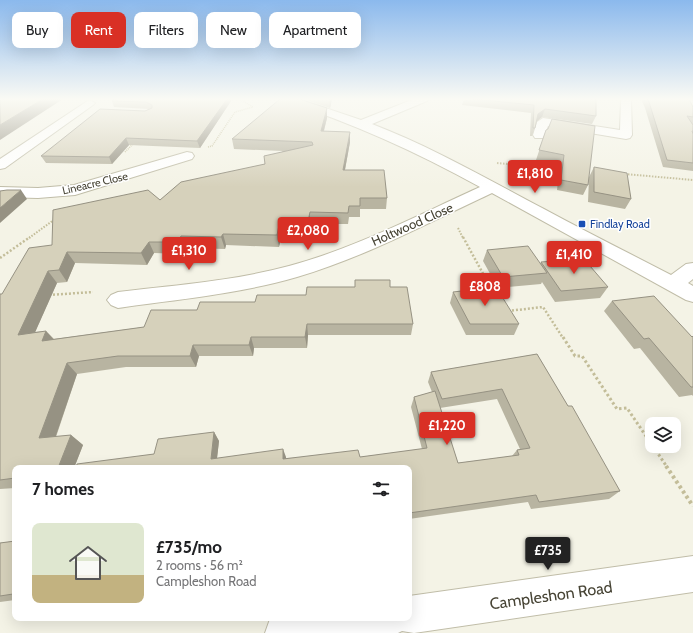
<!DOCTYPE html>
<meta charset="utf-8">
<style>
body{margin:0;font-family:Cabin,sans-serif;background:#f2f2f2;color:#202124;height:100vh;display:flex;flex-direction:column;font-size:15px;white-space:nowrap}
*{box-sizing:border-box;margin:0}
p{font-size:13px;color:#757577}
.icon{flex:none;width:22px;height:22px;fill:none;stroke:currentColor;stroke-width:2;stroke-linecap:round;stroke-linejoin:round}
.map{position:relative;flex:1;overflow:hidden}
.details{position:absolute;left:12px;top:465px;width:400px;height:156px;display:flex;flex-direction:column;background:#fff;border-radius:8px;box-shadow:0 4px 16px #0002}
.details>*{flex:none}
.banner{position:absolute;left:12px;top:12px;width:400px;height:36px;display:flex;gap:8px}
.tools{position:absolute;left:645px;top:417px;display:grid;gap:8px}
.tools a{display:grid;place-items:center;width:36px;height:36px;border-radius:8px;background:#fff;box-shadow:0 4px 16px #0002;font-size:20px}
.price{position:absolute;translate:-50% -34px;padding:0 9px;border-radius:4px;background:#d93025;color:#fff;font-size:13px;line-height:26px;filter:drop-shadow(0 1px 2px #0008)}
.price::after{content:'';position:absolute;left:50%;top:24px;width:12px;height:9px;margin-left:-6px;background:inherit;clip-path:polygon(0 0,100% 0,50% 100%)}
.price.current{background:#222;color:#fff}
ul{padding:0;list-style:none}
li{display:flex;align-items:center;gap:12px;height:100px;padding:0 20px}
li+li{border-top:1px solid #e0e0e0}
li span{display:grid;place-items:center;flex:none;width:112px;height:80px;border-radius:8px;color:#555}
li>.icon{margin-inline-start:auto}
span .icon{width:48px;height:48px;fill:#fffc;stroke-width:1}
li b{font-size:17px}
h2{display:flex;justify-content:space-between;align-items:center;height:48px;padding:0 20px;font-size:17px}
.pill{padding:0 14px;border-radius:8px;background:#fff;box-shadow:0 4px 16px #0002;font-size:14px;line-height:36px}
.pill.current{background:#d93025;color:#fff}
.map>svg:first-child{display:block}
</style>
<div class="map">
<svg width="693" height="633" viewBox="0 0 693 633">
<rect width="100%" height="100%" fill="#f4f3e6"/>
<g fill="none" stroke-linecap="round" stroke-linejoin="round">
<defs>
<g id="minor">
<path d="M283 99H299L361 120 414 99H428L427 101 372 124C432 147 487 179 544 209 586 232 629 253 671 275L686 264 693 263V279L688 283 693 286V302L686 300 492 193C428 223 365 257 297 277 239 294 178 299 118 308L111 305 107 300 111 295 118 292C175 285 234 281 289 266 356 248 418 215 480 187 417 152 353 123 284 101Z"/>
<polygon points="621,99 631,99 632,135 630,138 626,139 548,126 543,138 535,138 533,135 537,122 543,118 620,130"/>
<polygon points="89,100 95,103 93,105 5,168 0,169 0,159"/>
<polygon points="187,152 192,153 194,156 192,159 75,195 38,198 0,197 0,187 38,188 74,185"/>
<polygon points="693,556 693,592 414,633 402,631 398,633 265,633 270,619 274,618 409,618 409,596"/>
</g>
</defs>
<use href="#minor" stroke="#c0bda8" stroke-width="2"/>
<g stroke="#c3bd99" stroke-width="1.5" stroke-dasharray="1 1" stroke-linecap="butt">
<polyline points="208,147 212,146 235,112 253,107 239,99"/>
<polyline points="125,152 134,143"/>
</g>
<g stroke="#c3bd99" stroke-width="2" stroke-dasharray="1.5 1.5" stroke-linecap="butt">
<polyline points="497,163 562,169"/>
<polyline points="625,174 693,180"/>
<polyline points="458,228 463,238"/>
<polyline points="29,238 55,219"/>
</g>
<g stroke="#c3bd99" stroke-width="2.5" stroke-dasharray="2 2" stroke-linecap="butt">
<polyline points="463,237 492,290"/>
<polyline points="0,258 30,237"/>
<polyline points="49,295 93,292"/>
<polyline points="508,311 543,307 563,338"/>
</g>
<g stroke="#c3bd99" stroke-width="3" stroke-dasharray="2.5 2.5" stroke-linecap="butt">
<polyline points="563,337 575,356 582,356 617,409 627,408 652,445"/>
<polyline points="653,446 667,467"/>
</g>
<polyline stroke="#c3bd99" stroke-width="4" stroke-dasharray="3 3" stroke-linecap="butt" points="666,466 693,506"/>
<use href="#minor" fill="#fff" fill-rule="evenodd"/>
</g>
<g fill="#b8b4a1" fill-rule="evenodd">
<polygon points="114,99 231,99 231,101 200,148 129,145 112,164 46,163 41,156 149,109 114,107 112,101"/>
<polygon points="303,99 332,99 330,108"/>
<polygon points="464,99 596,99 596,116 592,124 542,117 537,121 532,136 530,136 531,113 462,105"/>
<polygon points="641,99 689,99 693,107 693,124 692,124 693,125 693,171 663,167 645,108"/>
<polygon points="327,118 324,131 350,142 345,170 387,198 386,209 360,209 360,217 349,217 348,224 310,224 308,237 281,237 279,247 226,245 225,249 185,248 182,254 154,253 147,265 75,263 67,282 57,283 35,332 46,331 54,339 144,327 197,310 306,295 390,287 413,324 411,335 308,335 307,348 254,348 253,356 199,356 196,367 126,367 77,374 56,437 71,435 83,445 74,468 15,468 15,488 0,489 0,294 2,294 52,245 160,200 265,164 283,151 234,149 232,139"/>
<polygon points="546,130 589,177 594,167 631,199 625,209 588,202 589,178 588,185 583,195 557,190 560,164 536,160"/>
<polygon points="487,250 540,264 541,262 608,287 600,298 555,302 542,282 541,284 498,288 483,261"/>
<polygon points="453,292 519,324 514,335 466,335 450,303"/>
<polygon points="612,301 692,337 693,336 693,396 692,395 679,397 640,348 634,349 604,311"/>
<path d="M537 354 568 406 620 491 609 499 531 509 528 502 409 519V468H76L154 454 214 432 219 441 217 458 286 457V458L360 457 422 449 411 407 414 397 432 392 428 382 431 372ZM497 399 520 449 517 450 512 456 458 463 440 408Z"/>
<polygon points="15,541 15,600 0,602 0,543"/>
</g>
<g fill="#969283">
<polygon points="43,99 63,99 0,140 0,125"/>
<polygon points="227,99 231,99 231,101 200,148 197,141"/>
<polygon points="329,99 332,99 330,108"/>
<polygon points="327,108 327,118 321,141 321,131"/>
<polygon points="545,109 542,117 536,122 538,114"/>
<polygon points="350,132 350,142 343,180 343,170"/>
<polygon points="126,138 129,145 112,164 109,157"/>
<polygon points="21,190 27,199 0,223 0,208"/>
<polygon points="310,212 310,224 308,237 307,226"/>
<polygon points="279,225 281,237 279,247 277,235"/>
<polygon points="223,234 226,245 225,249 221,237"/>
<polygon points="181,236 185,248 182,254 178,242"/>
<polygon points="149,242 154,253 147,265 141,253"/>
<polygon points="67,252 75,263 67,282 59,270"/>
<polygon points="48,271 57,283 29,346 18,335"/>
<polygon points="307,324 308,335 307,348 305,337"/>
<polygon points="46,331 56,342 42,341"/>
<polygon points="251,337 254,348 253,356 249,345"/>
<polygon points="193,345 199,356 196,367 190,356"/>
<polygon points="67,363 77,374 52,447 39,438"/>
<polygon points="214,432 219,441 216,467 211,459"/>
<polygon points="71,435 83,445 74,468 58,468"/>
<polygon points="283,449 286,457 286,467 283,459"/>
</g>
<g fill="#d6d1bb" stroke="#969283">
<polygon points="0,99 43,99 0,125"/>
<polygon points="114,99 227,99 197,141 126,138 109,157 41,156 100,109 145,111 152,108 152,105 146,102 112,101"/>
<polygon points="280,99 299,99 327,108 321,131 350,132 343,170 384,170 387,198 360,198 360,206 349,206 348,213 310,212 307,226 279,225 277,235 223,234 221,237 181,236 178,242 149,242 141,253 67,252 59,270 48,271 18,335 46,331 42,341 144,327 151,310 197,310 200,302 255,302 257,295 306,295 307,287 355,287 355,280 390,280 390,287 407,287 413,324 307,324 305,337 251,337 249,345 193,345 190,356 118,356 67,363 39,438 71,435 58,468 15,468 15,478 0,480 0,294 2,294 29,248 52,245 53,210 148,190 160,200 181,182 265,164 264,156 313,145 312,142 232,139"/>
<polygon points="473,99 596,99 596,116 545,109 538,114 535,128 533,128 534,105"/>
<polygon points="647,99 689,99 693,107 693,117 687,116 693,125 693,131 692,131 693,134 693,163 667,160 649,102"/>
<polygon points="552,119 595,126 588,185 561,180 564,155 539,150 546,130 548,129"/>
<polygon points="594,167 627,173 631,199 594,192"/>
<polygon points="7,190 21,190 0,208 0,191"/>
<polygon points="528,246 547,273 503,277 487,250"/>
<polygon points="584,259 608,287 561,291 541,262"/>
<polygon points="496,287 519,324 470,324 453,292"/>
<polygon points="654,296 692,337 693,336 693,387 691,387 649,338 644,339 612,301"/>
<polygon points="537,354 568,406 572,406 620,491 539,502 536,495 409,513 409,468 76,468 77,464 154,454 158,439 214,432 211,459 283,449 283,459 358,450 360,457 427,448 414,397 435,391 458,463 519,455 517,450 530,448 502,389 442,399 431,372"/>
<polygon points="15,541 15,590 13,594 0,596 0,543"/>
</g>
<linearGradient id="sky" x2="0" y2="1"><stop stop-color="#8bb9ed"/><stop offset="0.53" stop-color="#fafaf4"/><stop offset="1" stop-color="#fafaf4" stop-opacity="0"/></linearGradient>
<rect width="693" height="187" fill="url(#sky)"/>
<rect fill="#1a4fb4" stroke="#fff" stroke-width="1.5" x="578" y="220" width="8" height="8" rx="2"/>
<g text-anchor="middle" stroke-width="3" stroke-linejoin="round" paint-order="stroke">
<g font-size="11" fill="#474435" stroke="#fff">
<text transform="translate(95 183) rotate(-13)" y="4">Lineacre Close</text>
</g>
<g font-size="11" fill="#164399" stroke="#fff" text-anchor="start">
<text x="590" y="228">Findlay Road</text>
</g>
<g font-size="13" fill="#474435" stroke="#fff">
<text transform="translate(412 224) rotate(-24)" y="5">Holtwood Close</text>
</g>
<g font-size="16" fill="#474435" stroke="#fff">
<text transform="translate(551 595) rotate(-8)" y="6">Campleshon Road</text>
</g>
</g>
</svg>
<div class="tools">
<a><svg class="icon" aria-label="layers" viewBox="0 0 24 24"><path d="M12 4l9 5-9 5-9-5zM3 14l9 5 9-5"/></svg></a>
</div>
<b class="price" style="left:535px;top:194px">£1,810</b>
<b class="price" style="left:308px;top:251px">£2,080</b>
<b class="price" style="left:189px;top:271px">£1,310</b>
<b class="price" style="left:574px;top:275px">£1,410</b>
<b class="price" style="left:485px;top:307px">£808</b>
<b class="price" style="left:447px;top:446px">£1,220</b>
<b class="price current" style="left:548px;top:571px">£735</b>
<div class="banner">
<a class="pill">Buy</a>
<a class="pill current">Rent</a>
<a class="pill">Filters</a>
<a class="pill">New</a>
<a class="pill">Apartment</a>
</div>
<section class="details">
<h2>7 homes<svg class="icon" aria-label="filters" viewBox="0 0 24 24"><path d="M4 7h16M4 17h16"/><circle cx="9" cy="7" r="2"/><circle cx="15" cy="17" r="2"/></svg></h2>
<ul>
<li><span style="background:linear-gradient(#dfe7d0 65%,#c2b280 0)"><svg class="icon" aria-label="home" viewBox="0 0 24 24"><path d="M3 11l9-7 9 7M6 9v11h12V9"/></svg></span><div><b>£735/mo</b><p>2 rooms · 56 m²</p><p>Campleshon Road</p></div></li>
</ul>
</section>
</div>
